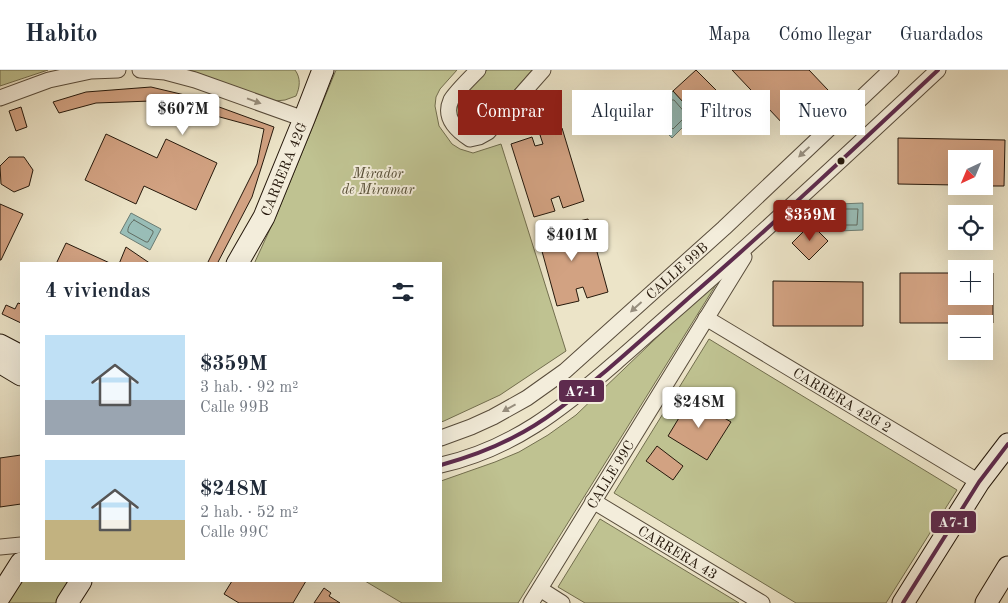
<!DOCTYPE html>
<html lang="es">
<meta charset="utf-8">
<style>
body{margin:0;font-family:"Old Standard TT",serif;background:#f2f2f3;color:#1f2937;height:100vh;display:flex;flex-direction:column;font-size:19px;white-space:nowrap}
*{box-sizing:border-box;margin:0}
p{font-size:16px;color:#747a83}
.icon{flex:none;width:28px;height:28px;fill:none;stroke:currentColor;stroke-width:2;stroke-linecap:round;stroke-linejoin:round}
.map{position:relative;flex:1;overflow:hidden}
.drawer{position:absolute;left:20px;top:192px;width:422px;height:320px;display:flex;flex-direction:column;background:#fff;border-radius:0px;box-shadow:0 5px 20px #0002}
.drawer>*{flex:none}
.top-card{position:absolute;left:458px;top:20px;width:475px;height:45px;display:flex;gap:10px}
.needle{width:32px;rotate:224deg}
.buttons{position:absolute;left:948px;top:80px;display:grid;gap:10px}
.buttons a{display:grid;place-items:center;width:45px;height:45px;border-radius:0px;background:#fff;box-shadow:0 5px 20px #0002;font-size:25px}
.price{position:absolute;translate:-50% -42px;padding:0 11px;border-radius:5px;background:#fff;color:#222;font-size:16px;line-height:32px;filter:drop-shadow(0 1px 2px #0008)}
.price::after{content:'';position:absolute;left:50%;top:30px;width:15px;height:11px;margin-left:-8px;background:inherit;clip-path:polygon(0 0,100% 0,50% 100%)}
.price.current{background:#8f2418;color:#fff}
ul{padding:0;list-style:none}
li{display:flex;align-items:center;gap:15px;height:125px;padding:0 25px}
li span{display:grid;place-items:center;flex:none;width:140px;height:100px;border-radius:0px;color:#555}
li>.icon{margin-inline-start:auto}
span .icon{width:60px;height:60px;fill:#fffc;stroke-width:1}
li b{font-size:21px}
h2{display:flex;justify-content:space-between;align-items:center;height:60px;padding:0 25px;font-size:21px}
.chip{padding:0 18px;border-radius:0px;background:#fff;box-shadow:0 5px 20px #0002;font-size:18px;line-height:45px}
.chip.current{background:#8f2418;color:#fff}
header{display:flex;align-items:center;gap:30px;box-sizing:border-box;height:70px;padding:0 25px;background:#fff;border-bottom:1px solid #e0e1e3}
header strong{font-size:24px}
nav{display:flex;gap:28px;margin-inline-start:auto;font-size:18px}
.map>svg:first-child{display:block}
</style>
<header>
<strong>Habito</strong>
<nav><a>Mapa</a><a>Cómo llegar</a><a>Guardados</a></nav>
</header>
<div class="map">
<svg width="1008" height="533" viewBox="0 0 1008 533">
<rect width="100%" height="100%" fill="#ece4c8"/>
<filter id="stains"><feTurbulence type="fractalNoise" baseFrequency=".004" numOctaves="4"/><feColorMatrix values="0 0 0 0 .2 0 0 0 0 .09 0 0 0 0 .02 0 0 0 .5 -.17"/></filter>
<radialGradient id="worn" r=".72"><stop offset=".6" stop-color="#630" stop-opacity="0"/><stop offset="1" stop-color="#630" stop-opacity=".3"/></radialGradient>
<g fill="#bfc291" stroke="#726e4e">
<polygon points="0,0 48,0 0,16"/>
<path d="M190 0H295C301 8 300 17 296 26L285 30 275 31 247 22Z"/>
<polygon points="336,0 457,0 440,19 436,27 435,36 439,56 452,74 460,79 473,83 501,74 566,281 500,325 444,351 441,352 441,194 254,194 276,146"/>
<path d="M487 0H532L482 57C467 65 463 56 455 45 458 27 475 13 487 0Z"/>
<polygon points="722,205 518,533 402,533 365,511 441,511 441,411 495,392 519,382 548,365 576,345"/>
<polygon points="709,269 957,420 886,533 796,533 614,423"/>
<polygon points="600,449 739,533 585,533 558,517"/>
<polygon points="21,511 67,511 67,518 57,533 1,533"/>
</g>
<g fill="#99beb8" stroke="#6b7c73">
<polygon points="673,21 695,45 672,68 649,45"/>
<polygon points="863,133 863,160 839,161 839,134"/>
<polygon points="131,143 161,159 150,180 120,163"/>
</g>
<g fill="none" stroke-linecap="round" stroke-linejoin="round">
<g stroke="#606c62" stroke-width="1">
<polygon points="671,30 674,30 687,45 673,59 657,45"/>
<polygon points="845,139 858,139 857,155 845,155 844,141"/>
<path d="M134 150 153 161V163L148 172H146L128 162C127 158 131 152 134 150Z"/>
</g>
</g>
<g fill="#d2a282" stroke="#26190c">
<polygon points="696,0 719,23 695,45 673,21"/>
<polygon points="732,0 809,0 828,20 812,36 801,23 793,31 801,40 785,56"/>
<polygon points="151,17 189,26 274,57 252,127 217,194 207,194 257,94 264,59 205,43 151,31 96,33 59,43 53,32 86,22"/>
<polygon points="21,37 27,57 16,61 9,41"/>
<polygon points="562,58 584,131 563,138 559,126 551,129 555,141 534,147 511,74 532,67 535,76 543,74 540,65"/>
<polygon points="106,64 157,88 166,69 217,93 196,140 144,116 136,134 85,110"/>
<polygon points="898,68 1005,70 1004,116 984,116 984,89 956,89 956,115 898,114"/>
<polygon points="9,87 24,87 33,100 29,116 14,122 1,114 0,96"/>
<polygon points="0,134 23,144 1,190 0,190"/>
<polygon points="588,149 608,222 587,228 583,217 576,219 579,231 557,236 537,163 558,157 561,166 569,164 566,154"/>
<polygon points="811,154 828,171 809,190 792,173"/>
<polygon points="66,173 112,194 56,194"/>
<polygon points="126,177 151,194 119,194"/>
<polygon points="900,203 956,203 956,226 984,226 984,203 993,203 993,253 900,253"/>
<polygon points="773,211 863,212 863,256 773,256"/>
<polygon points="18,233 21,234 21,253 2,244 6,235 15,239"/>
<polygon points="691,328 731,352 707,390 668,366"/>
<polygon points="657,376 683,396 673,410 646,391"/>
<polygon points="21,385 21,434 0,437 0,388"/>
<polygon points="232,511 306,511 293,533 239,533 224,524"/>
<polygon points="324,518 331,523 329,526 340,533 314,533"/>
</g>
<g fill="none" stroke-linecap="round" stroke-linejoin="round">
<defs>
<g id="street">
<polyline points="140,0 165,2 195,10 304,49"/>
<path d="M478 0C471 7 455 23 451 30 443 48 456 60 470 69L479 67 488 62 543 0"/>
<polyline points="0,28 49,10 91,1 118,0"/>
<path id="s1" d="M706 248 979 412"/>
<path id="s2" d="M441 368 471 357 493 347 527 328 565 301 724 158 891 0"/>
<path d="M441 395C512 379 562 339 615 293 637 274 659 254 681 235 768 159 853 79 938 0"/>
<path id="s3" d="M593 431 762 533"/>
<polyline points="0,477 21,475"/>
<polyline points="540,519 562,533"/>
<path id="s4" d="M531 533 744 187"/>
</g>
<g id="secondary">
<path id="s5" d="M237 194 264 147 304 49 323 0"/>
<polyline points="0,275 21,286"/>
<polyline points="0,290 6,296 21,305"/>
<polyline points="0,526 21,493"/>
<polyline points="67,533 81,511"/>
<polyline points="903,533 979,412 1008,374"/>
<polyline points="986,533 1008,497"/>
</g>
</defs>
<use href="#street" stroke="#584c3b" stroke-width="17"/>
<use href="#secondary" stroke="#26190c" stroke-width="23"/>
<use href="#street" stroke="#f3eddb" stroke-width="15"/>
<use href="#secondary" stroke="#f3eddb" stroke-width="21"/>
<defs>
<g id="bus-1">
<path d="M441 395C466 388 489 380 512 368 547 351 577 325 607 300 636 275 664 250 692 225 776 152 857 76 938 0"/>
<polyline points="903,533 979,412 1008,374"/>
</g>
</defs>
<use href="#bus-1" stroke="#f3eddb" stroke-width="8"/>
<use href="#bus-1" stroke="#5e2b4e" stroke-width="4"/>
</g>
<defs><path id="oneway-solid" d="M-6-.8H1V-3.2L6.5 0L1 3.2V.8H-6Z" transform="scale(1.25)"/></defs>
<g fill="#978e7e">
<use href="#oneway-solid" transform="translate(254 31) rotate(20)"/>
<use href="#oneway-solid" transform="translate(804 82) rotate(137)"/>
<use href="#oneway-solid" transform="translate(636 237) rotate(138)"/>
<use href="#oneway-solid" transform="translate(509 338) rotate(151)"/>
</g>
<circle fill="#26190c" stroke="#f3eddb" stroke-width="2" cx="841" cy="91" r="4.5"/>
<g text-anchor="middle" stroke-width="4" stroke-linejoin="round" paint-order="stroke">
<g font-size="14" fill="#26190c" stroke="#f3eddb">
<text dy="5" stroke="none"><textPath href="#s5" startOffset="106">CARRERA 42G</textPath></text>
<text dy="5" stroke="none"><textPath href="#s2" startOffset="292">CALLE 99B</textPath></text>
<text dy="5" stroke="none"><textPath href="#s1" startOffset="159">CARRERA 42G 2</textPath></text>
<text dy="5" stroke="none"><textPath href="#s4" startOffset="151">CALLE 99C</textPath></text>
<text dy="5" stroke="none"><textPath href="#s3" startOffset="99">CARRERA 43</textPath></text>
</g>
<g font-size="14" font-style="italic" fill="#544c34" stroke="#f3eddb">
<text x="378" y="108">Mirador<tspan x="378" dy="16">de Miramar</tspan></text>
</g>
</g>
<g stroke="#f3eddb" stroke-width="2">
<rect x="558" y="309" width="47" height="24" rx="5" fill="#5e2b4e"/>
<rect x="930" y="440" width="47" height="24" rx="5" fill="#5e2b4e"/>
</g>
<g font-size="14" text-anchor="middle" font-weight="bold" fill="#fff">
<text x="581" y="326">A7-1</text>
<text x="954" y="457">A7-1</text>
</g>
<rect width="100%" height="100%" filter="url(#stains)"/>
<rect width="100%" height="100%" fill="url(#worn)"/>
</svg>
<div class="buttons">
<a><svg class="needle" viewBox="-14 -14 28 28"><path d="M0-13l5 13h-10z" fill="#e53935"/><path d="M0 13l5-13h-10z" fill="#747a83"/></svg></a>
<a><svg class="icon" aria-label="locate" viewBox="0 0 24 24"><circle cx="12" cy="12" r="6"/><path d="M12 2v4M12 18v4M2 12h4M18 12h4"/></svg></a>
<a>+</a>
<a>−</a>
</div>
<b class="price" style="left:183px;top:66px">$607M</b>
<b class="price current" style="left:810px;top:172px">$359M</b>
<b class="price" style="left:572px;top:192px">$401M</b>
<b class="price" style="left:699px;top:359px">$248M</b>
<div class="top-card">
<a class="chip current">Comprar</a>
<a class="chip">Alquilar</a>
<a class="chip">Filtros</a>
<a class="chip">Nuevo</a>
</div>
<section class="drawer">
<h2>4 viviendas<svg class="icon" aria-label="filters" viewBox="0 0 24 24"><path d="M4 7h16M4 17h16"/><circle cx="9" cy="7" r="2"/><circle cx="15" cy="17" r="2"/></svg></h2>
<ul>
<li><span style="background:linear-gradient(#bfe0f5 65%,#9aa5b1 0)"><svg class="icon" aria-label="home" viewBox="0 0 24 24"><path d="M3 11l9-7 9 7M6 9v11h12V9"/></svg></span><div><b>$359M</b><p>3 hab. · 92 m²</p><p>Calle 99B</p></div></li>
<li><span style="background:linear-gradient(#bfe0f5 60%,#c2b280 0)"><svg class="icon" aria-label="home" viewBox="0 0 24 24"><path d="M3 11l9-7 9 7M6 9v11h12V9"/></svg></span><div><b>$248M</b><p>2 hab. · 52 m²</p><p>Calle 99C</p></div></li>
</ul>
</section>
</div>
